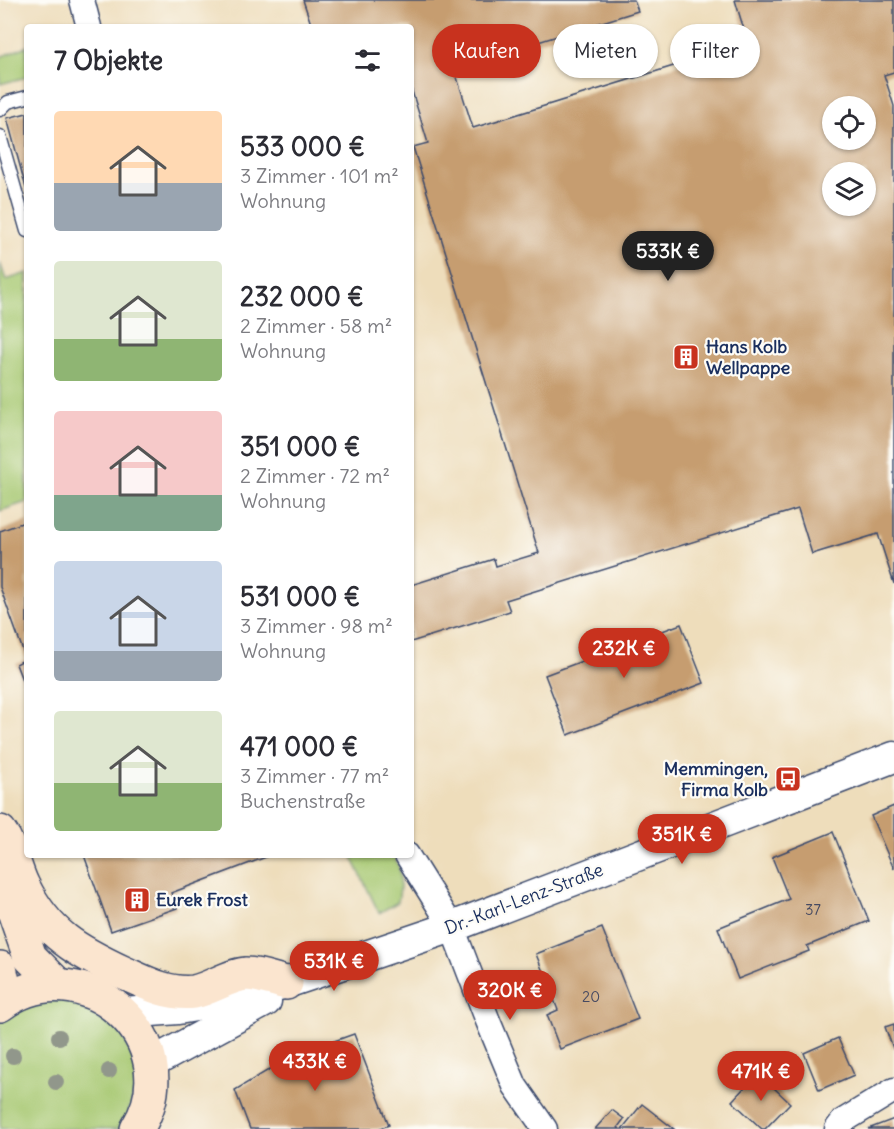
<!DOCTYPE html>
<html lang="de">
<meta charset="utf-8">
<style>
body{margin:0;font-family:Delius,sans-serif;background:#f7f7f7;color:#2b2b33;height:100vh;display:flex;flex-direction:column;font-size:22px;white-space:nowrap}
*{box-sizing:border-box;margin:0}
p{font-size:20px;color:#7c7c81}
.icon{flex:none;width:33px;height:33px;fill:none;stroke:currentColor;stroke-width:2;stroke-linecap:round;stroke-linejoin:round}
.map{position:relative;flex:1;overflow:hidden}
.drawer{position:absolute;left:24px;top:24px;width:390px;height:834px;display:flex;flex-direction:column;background:#fff;border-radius:6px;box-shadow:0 2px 4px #0004}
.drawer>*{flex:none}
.top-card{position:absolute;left:432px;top:24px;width:372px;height:54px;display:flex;gap:12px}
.controls{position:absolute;left:822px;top:96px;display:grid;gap:12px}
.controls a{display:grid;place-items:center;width:54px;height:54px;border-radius:50%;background:#fff;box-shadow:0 2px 4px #0004;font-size:30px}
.price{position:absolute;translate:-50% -51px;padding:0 14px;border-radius:21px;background:#c8321e;color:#fff;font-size:20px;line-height:39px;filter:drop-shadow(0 2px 3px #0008)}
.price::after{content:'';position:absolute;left:50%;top:36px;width:18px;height:14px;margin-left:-9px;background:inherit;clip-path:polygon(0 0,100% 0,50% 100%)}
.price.active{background:#222;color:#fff}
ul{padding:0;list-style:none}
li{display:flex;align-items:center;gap:18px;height:150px;padding:0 30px}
li span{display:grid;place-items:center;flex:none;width:168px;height:120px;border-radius:6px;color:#555}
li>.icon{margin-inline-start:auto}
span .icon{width:72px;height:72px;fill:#fffc;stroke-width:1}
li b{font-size:26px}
h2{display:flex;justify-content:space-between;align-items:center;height:72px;padding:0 30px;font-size:26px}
.chip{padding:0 21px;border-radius:27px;background:#fff;box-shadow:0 2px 4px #0004;font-size:21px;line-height:54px}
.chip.active{background:#c8321e;color:#fff}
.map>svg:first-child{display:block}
</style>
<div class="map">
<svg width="894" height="1129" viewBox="0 0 894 1129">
<rect width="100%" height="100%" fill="#fdfcf7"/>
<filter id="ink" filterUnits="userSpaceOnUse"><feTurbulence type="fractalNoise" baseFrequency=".0167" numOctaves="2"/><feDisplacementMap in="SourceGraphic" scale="12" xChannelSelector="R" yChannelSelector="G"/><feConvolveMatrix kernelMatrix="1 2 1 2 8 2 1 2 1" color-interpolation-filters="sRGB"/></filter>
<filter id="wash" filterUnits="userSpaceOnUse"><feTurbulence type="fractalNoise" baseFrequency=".008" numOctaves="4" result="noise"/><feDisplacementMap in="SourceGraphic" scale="24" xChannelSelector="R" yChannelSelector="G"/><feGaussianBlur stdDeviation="1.35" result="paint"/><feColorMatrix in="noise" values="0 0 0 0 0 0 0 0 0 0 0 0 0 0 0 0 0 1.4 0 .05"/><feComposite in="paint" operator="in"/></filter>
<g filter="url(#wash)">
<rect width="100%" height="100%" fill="#edb"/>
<g fill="#a6c770" stroke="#607b67" stroke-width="1.5">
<polygon points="27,46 27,77 0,84 0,57"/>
<polygon points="0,263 6,280 27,273 27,502 0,511"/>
<path d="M351 855H393C403 870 401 885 398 902L379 913Z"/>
<polygon points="68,998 117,1023 140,1072 124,1129 0,1129 0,1021 15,1009"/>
</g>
<g id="blocks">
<g fill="#c69d70" fill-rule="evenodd">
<path d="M303 0H634L638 11 454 68 473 128 748 43 735 0H894V72L884 75 894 106V584L878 534 812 554 798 509 506 600 510 611 411 642V585L494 559 496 566 539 553 413 147 428 143 411 88V27H312ZM832 106H866V140H832ZM832 172H866V206H832Z"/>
<polygon points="27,113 27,188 26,188 7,118"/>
<polygon points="27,521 27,693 16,664 26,659 0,587 0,531"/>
<polygon points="681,624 704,683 568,735 545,675"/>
<polygon points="894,806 894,869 871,816"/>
<polygon points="833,832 869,921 807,946 809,951 738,979 718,928 789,899 772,857"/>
<polygon points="84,855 265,855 266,857 171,893 177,908 111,931"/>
<polygon points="602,928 638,1019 560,1049 547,1015 558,1010 536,954"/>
<polygon points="894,1024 894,1051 885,1027"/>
<polygon points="354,1034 389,1125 378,1129 250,1129 235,1090 292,1056"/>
<polygon points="838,1038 854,1075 819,1090 804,1053"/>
<polygon points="758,1073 790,1103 765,1129 762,1129 732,1101"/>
<polygon points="642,1104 674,1129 622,1129"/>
<polygon points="612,1110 624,1119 618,1127 620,1129 595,1129"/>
<polygon points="894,1119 894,1129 868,1129"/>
</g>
</g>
</g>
<g filter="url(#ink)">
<use href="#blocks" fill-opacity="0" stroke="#3b496c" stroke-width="1.5"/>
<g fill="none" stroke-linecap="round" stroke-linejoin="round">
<defs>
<g id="service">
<polyline points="0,110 8,102 27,97"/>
<polyline points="0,136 27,231"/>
</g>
<g id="minor">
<polyline points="82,0 89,27"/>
<polyline points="407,855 452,927 488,1021 515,1086 545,1129"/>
<polyline points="837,1129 843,1121 894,1090"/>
</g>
<g id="tertiary">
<polyline points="124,1013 178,1009 208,1004 286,983 452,927 894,757"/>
<polyline points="150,1064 266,1001"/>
</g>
<g id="secondary">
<path d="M0 832C12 848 14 868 23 886 47 935 77 951 124 973 146 983 169 995 194 992 210 989 230 975 246 974 258 974 274 980 286 983"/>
<polyline points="2,877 30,957 58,985"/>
<polyline points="0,968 7,999"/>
<path d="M0 1005C82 943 192 1041 137 1129"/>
</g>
</defs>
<use href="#service" stroke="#3b496c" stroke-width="15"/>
<use href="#minor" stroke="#3b496c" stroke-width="27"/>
<use href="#tertiary" stroke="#3b496c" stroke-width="33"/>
<use href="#secondary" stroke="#3b496c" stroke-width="36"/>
<use href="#service" stroke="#fff" stroke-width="12"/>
<use href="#minor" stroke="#fff" stroke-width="24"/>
<use href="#tertiary" stroke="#fff" stroke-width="30"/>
<use href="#secondary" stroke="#fbe5cf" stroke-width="33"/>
</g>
<g fill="#91978b">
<circle cx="59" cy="1037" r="8"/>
<circle cx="13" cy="1056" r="8"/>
<circle cx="109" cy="1071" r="8"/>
<circle cx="56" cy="1082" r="8"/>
</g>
</g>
<defs>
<symbol id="building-square" viewBox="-11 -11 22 22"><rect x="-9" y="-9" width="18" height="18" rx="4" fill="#c8321e" stroke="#fdfcf7"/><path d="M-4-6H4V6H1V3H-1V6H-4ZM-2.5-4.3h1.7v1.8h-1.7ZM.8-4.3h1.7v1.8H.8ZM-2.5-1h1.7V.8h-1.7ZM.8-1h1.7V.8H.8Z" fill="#fff"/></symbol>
<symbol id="bus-square" viewBox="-11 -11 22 22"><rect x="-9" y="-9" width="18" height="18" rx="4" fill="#c8321e" stroke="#fdfcf7"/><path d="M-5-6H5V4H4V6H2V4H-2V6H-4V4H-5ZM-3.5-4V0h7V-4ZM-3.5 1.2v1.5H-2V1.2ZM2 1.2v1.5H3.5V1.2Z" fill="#fff"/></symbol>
</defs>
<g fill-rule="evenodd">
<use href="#building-square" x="671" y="342" width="30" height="30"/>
<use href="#bus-square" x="773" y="764" width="30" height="30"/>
<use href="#building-square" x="122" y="885" width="30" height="30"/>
</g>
<g text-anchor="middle" stroke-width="4.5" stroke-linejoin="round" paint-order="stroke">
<g font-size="15" fill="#464a62">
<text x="813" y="915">37</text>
<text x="591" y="1002">20</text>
</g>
<g font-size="18" font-weight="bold" fill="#1b2f5e" stroke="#fdfcf7" text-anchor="start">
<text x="706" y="353">Hans Kolb<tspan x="706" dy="21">Wellpappe</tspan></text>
<text x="768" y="775" text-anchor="end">Memmingen,<tspan x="768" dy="21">Firma Kolb</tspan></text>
<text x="156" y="906">Eurek Frost</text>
</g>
<g font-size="18" fill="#1b2f5e" stroke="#fdfcf7">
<text transform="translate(524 899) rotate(-21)" y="6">Dr.-Karl-Lenz-Straße</text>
</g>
</g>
</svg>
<div class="controls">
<a><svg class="icon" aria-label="locate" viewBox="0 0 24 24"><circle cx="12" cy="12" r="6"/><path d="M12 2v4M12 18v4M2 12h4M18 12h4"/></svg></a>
<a><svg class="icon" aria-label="layers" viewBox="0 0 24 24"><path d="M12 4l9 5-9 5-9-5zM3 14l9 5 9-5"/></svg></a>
</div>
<b class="price active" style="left:668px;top:282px">533K €</b>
<b class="price" style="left:624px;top:679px">232K €</b>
<b class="price" style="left:682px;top:865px">351K €</b>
<b class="price" style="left:334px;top:992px">531K €</b>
<b class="price" style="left:510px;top:1021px">320K €</b>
<b class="price" style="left:315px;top:1092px">433K €</b>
<b class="price" style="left:761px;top:1102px">471K €</b>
<div class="top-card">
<a class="chip active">Kaufen</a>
<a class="chip">Mieten</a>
<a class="chip">Filter</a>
</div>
<section class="drawer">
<h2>7 Objekte<svg class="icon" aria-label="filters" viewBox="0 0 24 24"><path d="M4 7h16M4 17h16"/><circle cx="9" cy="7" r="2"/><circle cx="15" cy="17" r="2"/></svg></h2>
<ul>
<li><span style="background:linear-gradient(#ffd9b3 60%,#9aa5b1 0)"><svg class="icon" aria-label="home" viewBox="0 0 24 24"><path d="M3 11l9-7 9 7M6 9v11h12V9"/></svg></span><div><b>533 000 €</b><p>3 Zimmer · 101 m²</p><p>Wohnung</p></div></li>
<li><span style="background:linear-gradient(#dfe7d0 65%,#8fb573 0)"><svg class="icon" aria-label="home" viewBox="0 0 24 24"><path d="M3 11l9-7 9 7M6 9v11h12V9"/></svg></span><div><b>232 000 €</b><p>2 Zimmer · 58 m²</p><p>Wohnung</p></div></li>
<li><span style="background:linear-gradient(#f6c9c9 70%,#7fa58c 0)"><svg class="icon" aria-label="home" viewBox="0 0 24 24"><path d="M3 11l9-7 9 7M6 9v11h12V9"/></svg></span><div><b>351 000 €</b><p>2 Zimmer · 72 m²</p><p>Wohnung</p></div></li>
<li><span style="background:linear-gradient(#c9d6e8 75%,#9aa5b1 0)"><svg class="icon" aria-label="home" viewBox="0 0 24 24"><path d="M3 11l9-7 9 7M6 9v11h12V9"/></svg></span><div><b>531 000 €</b><p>3 Zimmer · 98 m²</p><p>Wohnung</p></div></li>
<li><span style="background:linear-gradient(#dfe7d0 60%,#8fb573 0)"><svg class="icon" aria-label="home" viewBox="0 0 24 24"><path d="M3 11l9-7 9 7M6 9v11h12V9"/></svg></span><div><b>471 000 €</b><p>3 Zimmer · 77 m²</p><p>Buchenstraße</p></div></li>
</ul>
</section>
</div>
